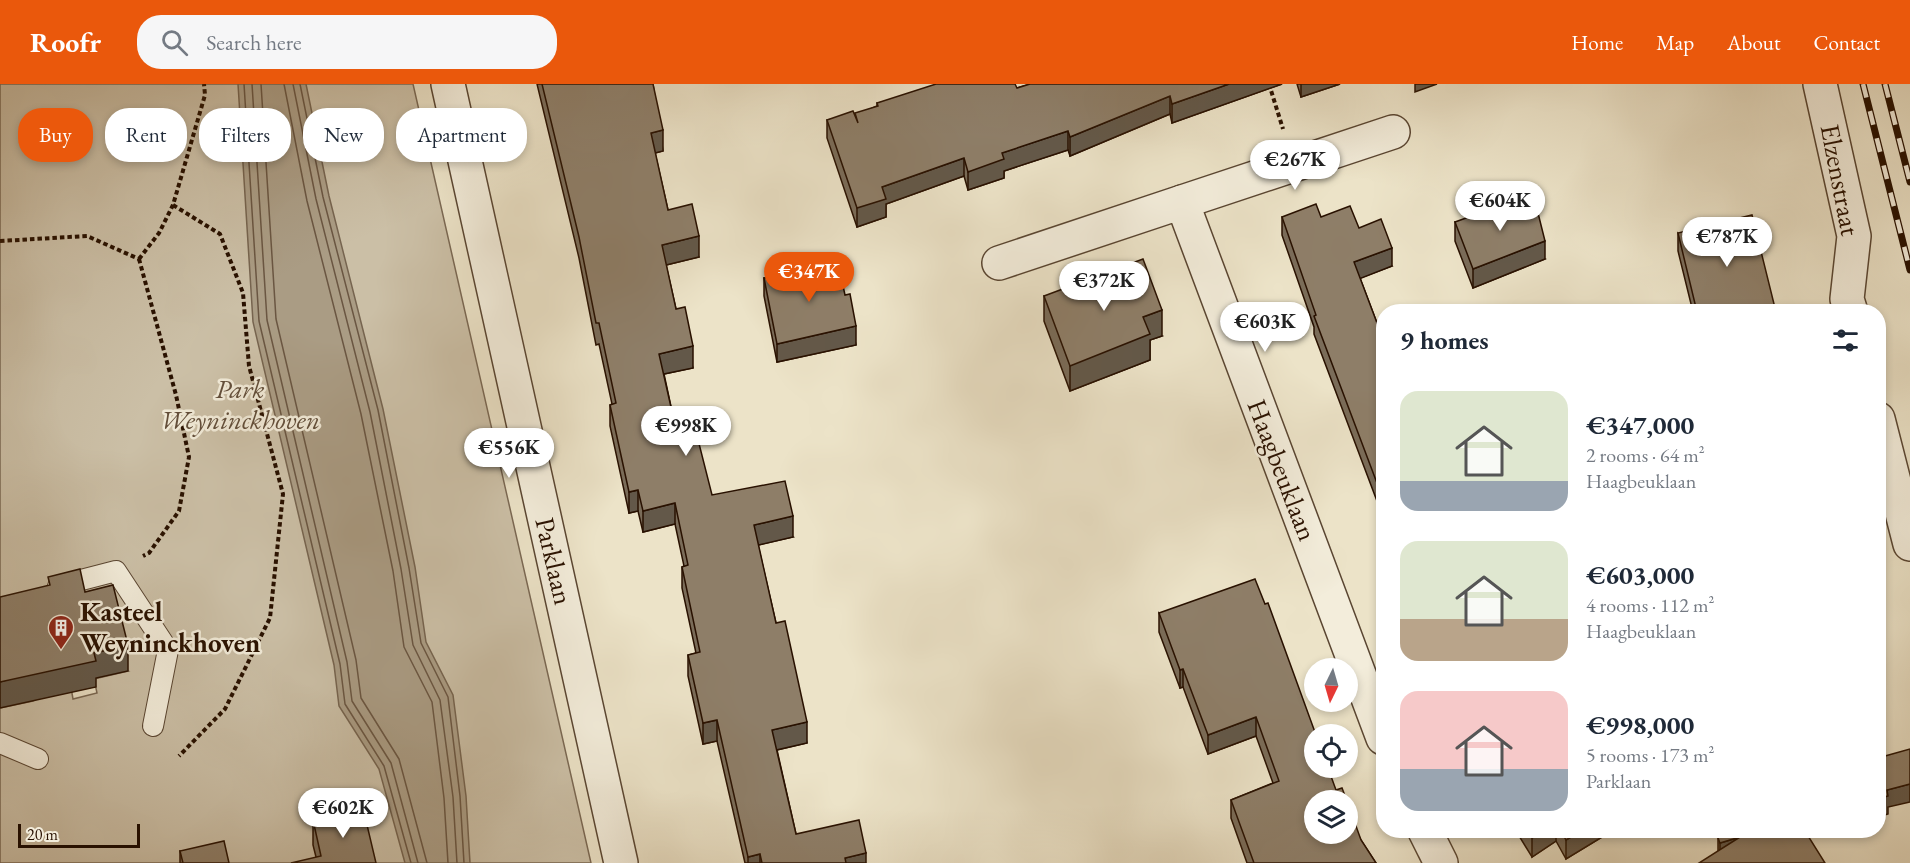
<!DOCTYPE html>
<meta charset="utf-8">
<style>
body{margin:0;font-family:"EB Garamond",serif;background:#f6f6f7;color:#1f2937;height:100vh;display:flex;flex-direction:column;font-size:22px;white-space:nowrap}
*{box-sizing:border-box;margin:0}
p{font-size:20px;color:#747a83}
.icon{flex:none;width:33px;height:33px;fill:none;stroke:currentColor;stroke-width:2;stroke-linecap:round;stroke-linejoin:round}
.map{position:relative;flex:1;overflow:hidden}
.panel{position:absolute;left:1376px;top:220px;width:510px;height:534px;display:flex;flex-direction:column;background:#fff;border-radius:24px;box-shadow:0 3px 9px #0003}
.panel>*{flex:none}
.top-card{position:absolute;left:18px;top:24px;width:570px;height:54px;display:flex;gap:12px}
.needle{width:39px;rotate:185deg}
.tools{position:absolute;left:1304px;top:574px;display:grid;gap:12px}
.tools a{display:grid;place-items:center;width:54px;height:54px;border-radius:50%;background:#fff;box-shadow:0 3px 9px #0003;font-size:30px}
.scale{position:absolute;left:18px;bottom:15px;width:122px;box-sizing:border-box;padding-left:6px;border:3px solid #291100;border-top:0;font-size:16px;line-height:21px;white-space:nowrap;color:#291100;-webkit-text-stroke:4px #f3eddb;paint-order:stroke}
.price{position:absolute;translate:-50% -51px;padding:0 14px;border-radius:21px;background:#fff;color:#222;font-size:20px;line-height:39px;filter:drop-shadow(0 2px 3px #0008)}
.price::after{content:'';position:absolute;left:50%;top:36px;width:18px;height:14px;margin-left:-9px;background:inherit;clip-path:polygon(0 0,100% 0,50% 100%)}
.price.current{background:#ea580c;color:#fff}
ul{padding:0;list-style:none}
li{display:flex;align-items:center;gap:18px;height:150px;padding:0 24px}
li span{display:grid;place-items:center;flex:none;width:168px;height:120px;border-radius:18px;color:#555}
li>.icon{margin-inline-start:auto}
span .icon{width:72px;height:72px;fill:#fffc;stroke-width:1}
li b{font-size:26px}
h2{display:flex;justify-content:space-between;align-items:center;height:72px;padding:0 24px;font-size:26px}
.chip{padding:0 21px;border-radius:24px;background:#fff;box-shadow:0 3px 9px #0003;font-size:21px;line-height:54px}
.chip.current{background:#ea580c;color:#fff}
header{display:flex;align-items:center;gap:36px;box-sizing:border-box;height:84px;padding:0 30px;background:#ea580c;color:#fff}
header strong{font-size:28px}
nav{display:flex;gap:33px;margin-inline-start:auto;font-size:21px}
.search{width:420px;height:54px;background:#f6f6f7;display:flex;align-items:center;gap:15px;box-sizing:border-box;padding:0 21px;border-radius:24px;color:#747a83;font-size:22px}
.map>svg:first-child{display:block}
</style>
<header>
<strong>Roofr</strong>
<div class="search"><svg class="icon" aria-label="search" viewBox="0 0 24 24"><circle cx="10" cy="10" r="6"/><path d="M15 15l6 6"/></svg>Search here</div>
<nav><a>Home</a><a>Map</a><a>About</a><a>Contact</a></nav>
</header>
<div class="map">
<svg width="1910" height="779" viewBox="0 0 1910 779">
<rect width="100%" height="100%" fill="#ece3c8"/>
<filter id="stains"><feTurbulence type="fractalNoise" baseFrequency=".00333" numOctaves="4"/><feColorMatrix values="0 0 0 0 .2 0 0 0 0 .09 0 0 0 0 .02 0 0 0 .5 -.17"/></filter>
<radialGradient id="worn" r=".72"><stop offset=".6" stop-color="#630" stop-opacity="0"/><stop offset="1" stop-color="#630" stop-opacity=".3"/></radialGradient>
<polygon fill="#cbbfa6" stroke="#7a6853" stroke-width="1.5" points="0,0 413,0 591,779 0,779 0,624 33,617 70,598 73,615 97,609 94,595 128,587 0,538"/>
<polygon fill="#aa9c84" stroke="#76644f" stroke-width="1.5" points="238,0 306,0 329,112 383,325 415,483 426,558 453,611 466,712 470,779 405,779 379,685 339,622 334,581 253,238"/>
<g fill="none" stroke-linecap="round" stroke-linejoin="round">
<g stroke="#6a5642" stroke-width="1.5">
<polyline points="244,0 259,237 340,580 345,620 384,682 411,779"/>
<polyline points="252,0 267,236 347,578 352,617 391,679 418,779"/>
<polyline points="261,0 276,235 356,576 361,614 399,675 427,779"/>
<polyline points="284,0 307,117 361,330 393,487 404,563 432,618 444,714 448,779"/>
<polyline points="293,0 316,115 370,328 401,485 413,561 440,616 453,713 457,779"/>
<polyline points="300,0 323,113 378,326 409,484 421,559 448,613 460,712 464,779"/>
</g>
<defs>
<g id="lane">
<polyline points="58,502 116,487 168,566 153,642"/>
<polyline points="0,659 38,675"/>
</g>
<g id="street">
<polyline points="448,0 621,779"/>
<polyline points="1820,0 1854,152 1847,215 1851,228"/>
<polyline points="1182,118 1393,48"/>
<polyline points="999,179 1182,118 1383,654"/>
<polyline points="1878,335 1910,460"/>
<polyline points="1425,747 1441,779"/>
</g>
</defs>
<use href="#lane" stroke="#5a4632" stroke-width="22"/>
<use href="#street" stroke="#5a4632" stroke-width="36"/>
<g stroke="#291100" stroke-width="4" stroke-dasharray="4.5 3" stroke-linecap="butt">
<polyline points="1269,0 1283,45"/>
<polyline points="173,121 220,150 243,209 249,282 283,410 270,534 225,625 179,672"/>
<polyline points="0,157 87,152 139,175"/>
<polyline points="139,175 176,311 189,373 179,427 149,469 143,472"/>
<polyline points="139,175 159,149 173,121 205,11 204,0"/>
</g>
<use href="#lane" stroke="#f3eddb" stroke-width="20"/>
<use href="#street" stroke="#f3eddb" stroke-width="33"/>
<defs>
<g id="rail">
<polyline points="1863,0 1910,186"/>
<polyline points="1885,0 1910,98"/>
</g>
</defs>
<use href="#rail" stroke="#291100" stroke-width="7"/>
<use href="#rail" stroke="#f3eddb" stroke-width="4.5" stroke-dasharray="14" stroke-linecap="butt"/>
</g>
<g fill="#7a6c59" stroke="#291100" stroke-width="1.5">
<polygon points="537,0 653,0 663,67 655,69 668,126 699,173 666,181 676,225 693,284 664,290 673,332 712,411 793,453 758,461 776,539 807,659 777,666 796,750 866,779 745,779 717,657 703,660 688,592 688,571 696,569 682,504 682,483 684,482 675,440 643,448 638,427 629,429 610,342 610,321 612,320 599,260 596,261 579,174"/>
<polygon points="1030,0 1282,0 1172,39 1170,30 1070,72 1068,66 1004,87 1004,94 968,106 964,92 886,120 886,133 857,143 827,54 827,36 855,32 877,22 877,19 1017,4"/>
<polygon points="1297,0 1340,0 1301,13"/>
<polygon points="1282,133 1321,133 1392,182 1360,194 1377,239 1383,236 1383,433 1314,250 1314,243 1282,151"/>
<polygon points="1455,138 1545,175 1473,204 1455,157"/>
<polygon points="1678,149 1776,228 1693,228 1678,167"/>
<polygon points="764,194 845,211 856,261 777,278 764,212"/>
<polygon points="1044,212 1162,252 1150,256 1150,276 1070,307 1044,237"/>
<polygon points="1159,529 1336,706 1361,756 1376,779 1247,779 1231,734 1231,716 1273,699 1256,652 1208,670 1183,603 1180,604 1159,548"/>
<polygon points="313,736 376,779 316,773 313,761"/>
<polygon points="1516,747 1612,747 1566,775 1556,757 1532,773"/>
<polygon points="1728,747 1828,747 1809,752 1718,767 1718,754"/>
<polygon points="180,767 229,779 180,779"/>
</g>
<g fill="#635849" stroke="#291100" stroke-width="1.5">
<polygon points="1229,0 1282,0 1172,39 1172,20"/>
<polygon points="1301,0 1340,0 1301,13"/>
<polygon points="1415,0 1437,0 1415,8"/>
<polygon points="1170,12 1170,30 1070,72 1070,53"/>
<polygon points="663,46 663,67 651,70 651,49"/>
<polygon points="1068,47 1068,66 1004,87 1004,94 968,106 968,88 1002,69"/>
<polygon points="964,74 964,92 886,120 886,133 857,143 857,124 882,103"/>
<polygon points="699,152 699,173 662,182 662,161"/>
<polygon points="1545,157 1545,175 1473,204 1473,185"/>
<polygon points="1392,164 1392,182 1354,197 1354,178"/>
<polygon points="1162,226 1162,252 1150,256 1150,276 1070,307 1070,282 1143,233"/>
<polygon points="856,242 856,261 777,278 777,260"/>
<polygon points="693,262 693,284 659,291 659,270"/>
<polygon points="638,406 638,427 629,429 629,408"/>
<polygon points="675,419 675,440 643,448 643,427"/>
<polygon points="793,432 793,453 754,462 754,441"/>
<polygon points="128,561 128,587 96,594 96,603 0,624 0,598 94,569"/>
<polygon points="1183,585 1183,603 1180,604 1180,586"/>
<polygon points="1256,633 1256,652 1208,670 1208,651"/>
<polygon points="717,636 717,657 703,660 703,639"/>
<polygon points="807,638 807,659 772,667 772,646"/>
<polygon points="1910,700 1910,718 1888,723 1888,730 1878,733 1878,715 1887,706"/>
<polygon points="1543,747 1556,747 1556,757 1532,773 1532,754"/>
<polygon points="1581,747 1612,747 1566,775 1566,756"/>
<polygon points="1799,747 1828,747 1799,755"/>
<polygon points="1740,753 1720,777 1720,759"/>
<polygon points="866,769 866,779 845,779 845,774"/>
<polygon points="760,770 760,779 748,779 748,773"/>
</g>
<g fill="#8e7e68" stroke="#291100" stroke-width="1.5">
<polygon points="542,0 653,0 663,46 651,49 668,126 692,120 699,152 662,161 676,225 685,223 693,262 659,270 673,332 691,328 712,411 785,397 793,432 754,441 776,539 785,537 807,638 772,646 796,750 859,736 866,769 845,774 846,779 762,779 760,770 748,773 717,636 703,639 688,571 700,568 682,483 688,481 675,419 643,427 638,406 629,408 610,321 616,319 599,239 596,239 579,153"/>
<polygon points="936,0 1015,0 1017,4 1030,0 1229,0 1172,20 1170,12 1070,53 1068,47 1002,69 1004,75 968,88 964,74 882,103 886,115 857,124 827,36 853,27 858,39 855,29 878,22 877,19"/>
<polygon points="1527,112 1534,130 1538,129 1545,157 1473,185 1455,138"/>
<polygon points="1316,120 1321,133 1350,122 1359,144 1381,135 1392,164 1354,178 1377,239 1383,236 1383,415 1314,232 1316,231 1282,133"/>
<polygon points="1752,131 1776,228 1697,228 1678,149"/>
<polygon points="1143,175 1162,226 1143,233 1150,250 1070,282 1044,212"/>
<polygon points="838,179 845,211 850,210 856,242 777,260 764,194"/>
<polygon points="80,485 85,508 113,501 128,561 94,569 96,577 0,598 0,513 50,501 48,493"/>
<polygon points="1255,495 1265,520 1268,519 1316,651 1314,651 1314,684 1328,684 1336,706 1342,704 1347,717 1314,717 1314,750 1347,750 1347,717 1361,756 1376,779 1254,779 1231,716 1279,697 1256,633 1208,651 1183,585 1180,586 1159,529"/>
<polygon points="1878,642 1885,672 1910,665 1910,700 1887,706 1888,712 1878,715"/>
<polygon points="363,724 376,779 291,779 321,772 313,736"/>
<polygon points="1527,747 1543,747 1532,754"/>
<polygon points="1561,747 1581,747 1566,756"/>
<polygon points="1728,747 1805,747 1825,779 1699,779 1740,753 1720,759 1718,754"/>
<polygon points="224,757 229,779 183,779 180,767"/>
</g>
<defs>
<symbol id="building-pin" viewBox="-11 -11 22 30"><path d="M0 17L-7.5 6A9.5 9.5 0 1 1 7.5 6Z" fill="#8f2418" stroke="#f3eddb"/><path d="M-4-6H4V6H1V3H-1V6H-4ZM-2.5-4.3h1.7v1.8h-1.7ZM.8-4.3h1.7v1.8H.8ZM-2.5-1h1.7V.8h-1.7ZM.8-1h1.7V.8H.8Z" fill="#fff"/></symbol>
</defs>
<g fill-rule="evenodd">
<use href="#building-pin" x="46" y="529" width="30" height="40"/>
</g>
<g text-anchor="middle" stroke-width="5" stroke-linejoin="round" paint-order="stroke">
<g font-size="27" fill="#291100" stroke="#f3eddb">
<text transform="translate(1840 96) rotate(79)" y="9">Elzenstraat</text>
<text transform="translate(1282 386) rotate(69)" y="9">Haagbeuklaan</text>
<text transform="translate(554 477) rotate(77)" y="9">Parklaan</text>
</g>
<g font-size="27" font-style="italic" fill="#624e3a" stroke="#f3eddb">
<text x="240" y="314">Park<tspan x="240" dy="31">Weyninckhoven</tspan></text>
</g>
<g font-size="27" font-weight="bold" fill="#291100" stroke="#f3eddb" text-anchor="start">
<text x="80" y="537">Kasteel<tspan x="80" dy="31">Weyninckhoven</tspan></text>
</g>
</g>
<rect width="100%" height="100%" filter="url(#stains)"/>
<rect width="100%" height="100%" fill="url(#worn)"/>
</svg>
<div class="tools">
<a><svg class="needle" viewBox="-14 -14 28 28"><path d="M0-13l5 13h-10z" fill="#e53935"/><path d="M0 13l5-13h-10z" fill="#747a83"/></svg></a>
<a><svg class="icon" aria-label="locate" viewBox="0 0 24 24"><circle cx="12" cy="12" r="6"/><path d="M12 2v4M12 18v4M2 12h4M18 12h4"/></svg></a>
<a><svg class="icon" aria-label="layers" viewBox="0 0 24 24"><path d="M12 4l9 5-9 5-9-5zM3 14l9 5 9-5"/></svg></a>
</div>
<div class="scale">20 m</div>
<b class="price" style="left:1295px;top:107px">€267K</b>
<b class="price" style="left:1500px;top:148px">€604K</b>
<b class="price" style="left:1727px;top:184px">€787K</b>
<b class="price current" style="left:809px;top:219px">€347K</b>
<b class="price" style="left:1104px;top:228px">€372K</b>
<b class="price" style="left:1265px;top:269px">€603K</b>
<b class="price" style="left:686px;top:373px">€998K</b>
<b class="price" style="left:509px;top:395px">€556K</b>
<b class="price" style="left:343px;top:755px">€602K</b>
<div class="top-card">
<a class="chip current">Buy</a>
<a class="chip">Rent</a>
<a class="chip">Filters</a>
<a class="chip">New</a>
<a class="chip">Apartment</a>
</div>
<section class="panel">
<h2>9 homes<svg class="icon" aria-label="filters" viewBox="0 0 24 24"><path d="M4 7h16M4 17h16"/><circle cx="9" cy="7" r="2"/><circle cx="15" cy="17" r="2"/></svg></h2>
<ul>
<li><span style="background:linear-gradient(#dfe7d0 75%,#9aa5b1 0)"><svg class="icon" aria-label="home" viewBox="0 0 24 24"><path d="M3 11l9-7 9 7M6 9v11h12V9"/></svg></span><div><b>€347,000</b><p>2 rooms · 64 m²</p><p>Haagbeuklaan</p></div></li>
<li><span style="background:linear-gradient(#dfe7d0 65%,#b9a48a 0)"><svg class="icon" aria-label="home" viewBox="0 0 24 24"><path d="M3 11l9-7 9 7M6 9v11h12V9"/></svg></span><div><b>€603,000</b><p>4 rooms · 112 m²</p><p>Haagbeuklaan</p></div></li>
<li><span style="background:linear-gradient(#f6c9c9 65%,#9aa5b1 0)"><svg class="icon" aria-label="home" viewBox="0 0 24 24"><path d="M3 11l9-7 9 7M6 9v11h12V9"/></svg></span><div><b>€998,000</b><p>5 rooms · 173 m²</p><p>Parklaan</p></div></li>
</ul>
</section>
</div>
